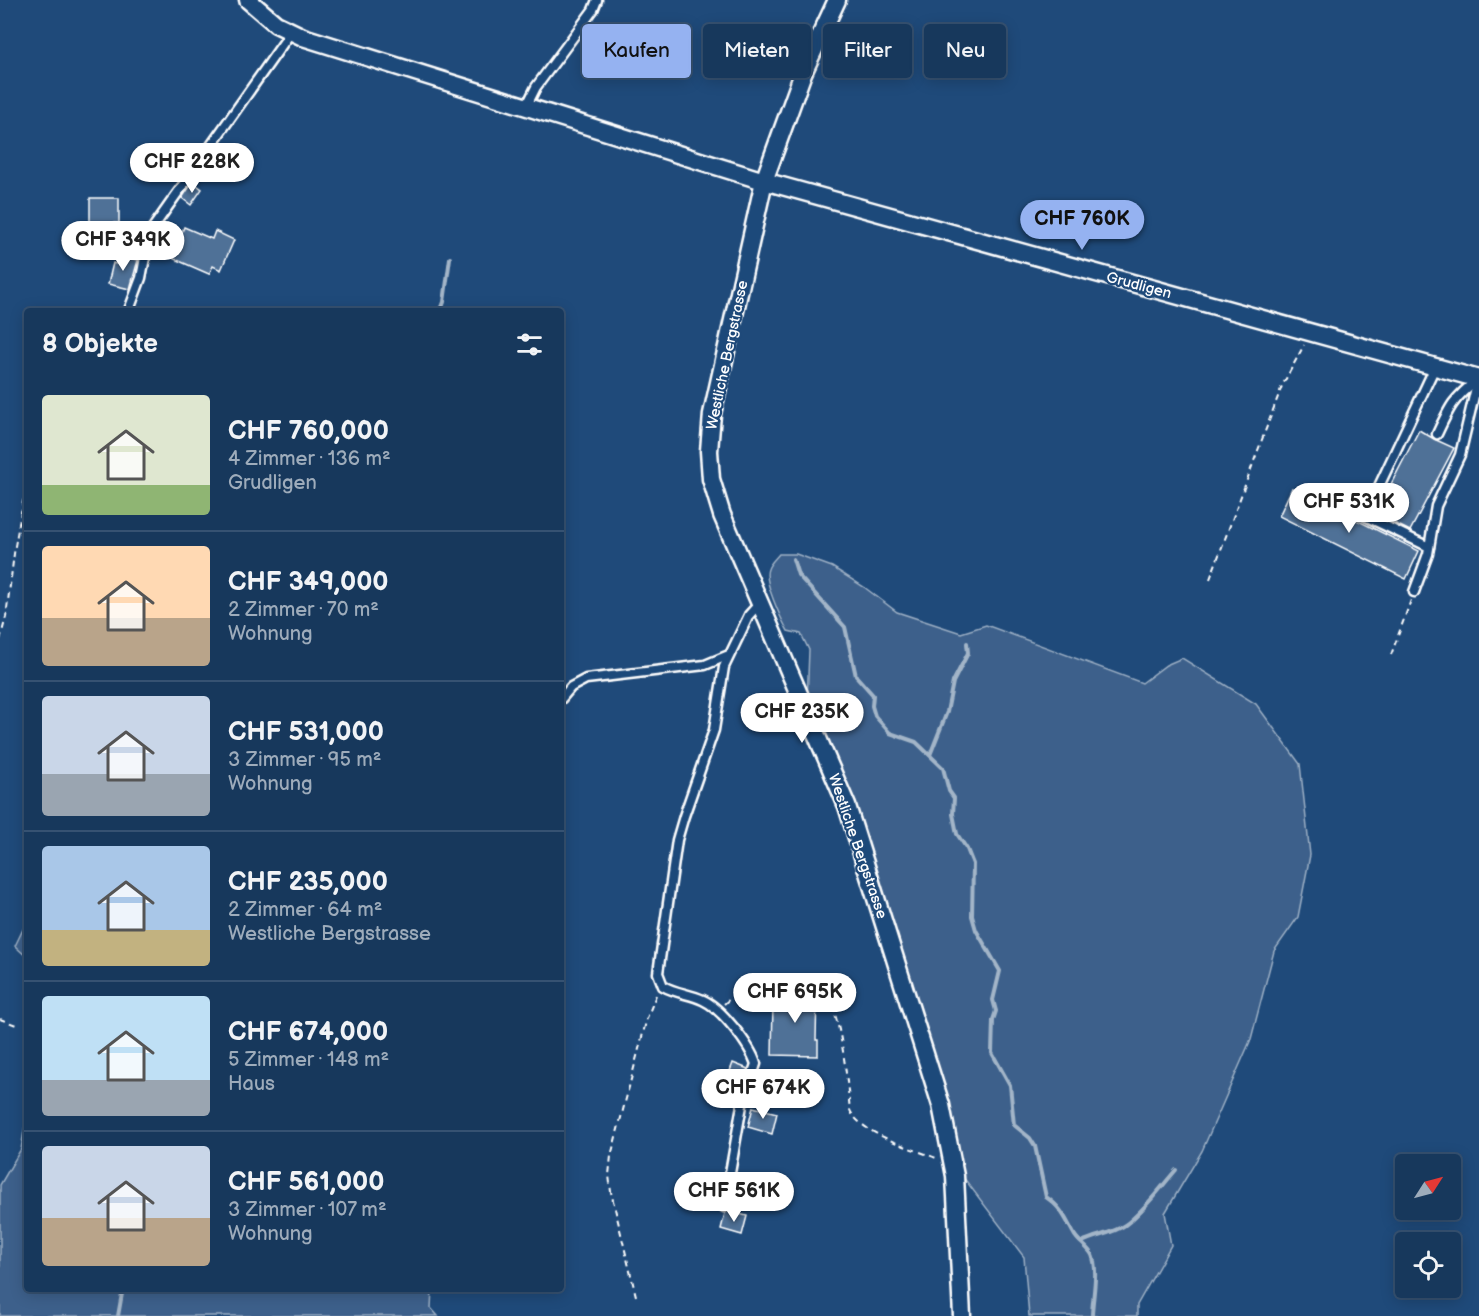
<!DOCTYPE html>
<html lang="de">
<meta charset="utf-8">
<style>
body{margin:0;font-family:"Balsamiq Sans",sans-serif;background:#203f62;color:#f1f3f6;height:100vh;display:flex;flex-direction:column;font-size:22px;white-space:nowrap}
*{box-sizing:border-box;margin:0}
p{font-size:20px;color:#9eacbb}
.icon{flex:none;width:33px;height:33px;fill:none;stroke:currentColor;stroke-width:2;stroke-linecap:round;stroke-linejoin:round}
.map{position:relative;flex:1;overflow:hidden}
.sheet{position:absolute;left:24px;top:308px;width:540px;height:984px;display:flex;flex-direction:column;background:#17385c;border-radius:6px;box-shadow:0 3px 15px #0003,0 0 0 2px #365272}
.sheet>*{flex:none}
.hud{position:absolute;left:582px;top:24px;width:570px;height:54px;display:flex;gap:12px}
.needle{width:39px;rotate:54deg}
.tools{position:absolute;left:1395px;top:1154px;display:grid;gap:12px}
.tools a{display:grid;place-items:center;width:66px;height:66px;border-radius:6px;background:#17385c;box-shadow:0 3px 15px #0003,0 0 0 2px #365272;font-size:30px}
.price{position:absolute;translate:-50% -51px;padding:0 14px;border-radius:21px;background:#fff;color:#222;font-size:20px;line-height:39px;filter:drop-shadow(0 2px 3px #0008)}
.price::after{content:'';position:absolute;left:50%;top:36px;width:18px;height:14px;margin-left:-9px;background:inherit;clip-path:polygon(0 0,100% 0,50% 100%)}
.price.active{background:#95b2f1;color:#111}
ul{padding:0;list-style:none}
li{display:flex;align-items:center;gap:18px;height:150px;padding:0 18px}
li+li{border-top:2px solid #365272}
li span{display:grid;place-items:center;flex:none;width:168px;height:120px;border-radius:6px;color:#555}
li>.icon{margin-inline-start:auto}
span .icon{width:72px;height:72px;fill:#fffc;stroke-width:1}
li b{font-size:26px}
h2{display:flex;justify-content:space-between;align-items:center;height:72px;padding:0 18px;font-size:26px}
.chip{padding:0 21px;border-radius:6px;background:#17385c;box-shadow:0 3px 15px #0003,0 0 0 2px #365272;font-size:21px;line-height:54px}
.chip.active{background:#95b2f1;color:#111}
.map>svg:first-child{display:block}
</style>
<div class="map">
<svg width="1479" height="1316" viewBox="0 0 1479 1316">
<rect width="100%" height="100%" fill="#1f4a7a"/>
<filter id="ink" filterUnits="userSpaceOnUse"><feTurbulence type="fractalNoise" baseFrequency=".0167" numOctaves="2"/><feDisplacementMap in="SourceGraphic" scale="12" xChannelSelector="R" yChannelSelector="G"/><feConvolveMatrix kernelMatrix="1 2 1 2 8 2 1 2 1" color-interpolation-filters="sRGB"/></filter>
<g filter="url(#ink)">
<g fill="#3c618b" stroke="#9eb0c5" stroke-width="1.5">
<path d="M779 554H796L832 567 864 587 897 612 961 633 986 625 1142 683 1166 665 1182 658 1256 704 1300 764 1310 855 1298 917 1274 951 1251 1039 1202 1151 1165 1213 1171 1245 1137 1305V1316H1029L1024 1257 960 1173 807 704 809 650 801 634 788 631C781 619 763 581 768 569 770 563 776 558 779 554Z"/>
<polygon points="27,921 27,957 15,946"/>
<polygon points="27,1113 27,1288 432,1289 431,1308 438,1316 0,1316 0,1185 21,1149"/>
</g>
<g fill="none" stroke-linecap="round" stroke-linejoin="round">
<g stroke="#a3b5c8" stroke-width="4">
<polyline points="441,310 444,302 450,258"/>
<path d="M793 559 798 575 845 627 856 676 873 695 872 706 875 716 890 733 916 742 943 768 949 791 954 798 953 814 957 834 967 849 973 864 972 916 976 930 1000 971 993 1000 996 1011 993 1020 992 1053 1010 1085 1014 1125 1030 1138 1035 1146 1046 1197C1062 1208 1065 1218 1074 1234 1078 1242 1087 1246 1092 1255 1099 1271 1092 1299 1092 1316"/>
<polyline points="930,755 947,712 953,682 968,653 967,643"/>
<path d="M1082 1242C1096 1235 1112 1234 1125 1225 1143 1212 1161 1187 1176 1170"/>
<polyline points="118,1316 123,1288"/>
</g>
</g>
<g fill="#507197" stroke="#fff" stroke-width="1.5">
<polygon points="193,182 202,189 191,205 182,198"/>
<rect x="90" y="198" width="29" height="25"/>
<polygon points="184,227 212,239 215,231 234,240 221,270 213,266 209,274 154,250 158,240 176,248"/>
<polygon points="118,255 138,260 130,289 108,284 113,263 116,264"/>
<polygon points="1419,430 1434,439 1454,448 1410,531 1380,516 1393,490 1389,488"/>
<polygon points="1292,488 1419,551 1406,579 1279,516"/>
<polygon points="777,991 817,992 816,1040 818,1040 818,1056 772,1055 773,1003 776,1003"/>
<polygon points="733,1063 748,1069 738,1095 723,1090"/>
<polygon points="753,1107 777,1113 772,1134 748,1127"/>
<polygon points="728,1211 747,1216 742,1235 721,1229 725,1213"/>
</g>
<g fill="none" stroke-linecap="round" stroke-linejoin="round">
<defs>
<g id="lane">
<polyline points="526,107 536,87 593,10 597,0"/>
<polyline points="129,310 141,278 150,232 291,32"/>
<path d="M1437 434C1450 406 1453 399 1478 379"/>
<polyline points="1429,547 1365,516 1435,367"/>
<polyline points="1414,592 1428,554 1436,506 1460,455 1478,379"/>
<polyline points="561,699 571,687 586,679 705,665 729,655"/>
<path d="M724 1207 742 1105 756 1064C750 1045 721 1008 703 1000 690 994 675 993 663 986L658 973 677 840 684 816 714 730 724 667 749 615 760 603"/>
</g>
<g id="street">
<polyline points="248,0 276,24 303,37 764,181 1479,379"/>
<polyline points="837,0 803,73 764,181 712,414 709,451 711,479 722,515 847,806 941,1105 955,1176 962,1316"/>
</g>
</defs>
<use href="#lane" stroke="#fff" stroke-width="13"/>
<use href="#street" stroke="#fff" stroke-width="21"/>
<g stroke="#fff" stroke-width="2" stroke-dasharray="6 4.5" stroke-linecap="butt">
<polyline points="1210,579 1282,386 1304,345"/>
<polyline points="0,640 6,617 15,546 27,479"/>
<polyline points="1391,655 1411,600"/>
<path d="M724 1004C741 988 757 986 779 984 791 982 804 979 816 983 841 994 847 1085 850 1110 859 1133 914 1149 936 1158"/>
<polyline points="0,1019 16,1025"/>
<polyline points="636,1296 611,1192 609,1175 611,1156 647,1018 656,995"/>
</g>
<use href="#lane" stroke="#1f4a7a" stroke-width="8"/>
<use href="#street" stroke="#1f4a7a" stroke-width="16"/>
</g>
</g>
<g text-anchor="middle" stroke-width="4.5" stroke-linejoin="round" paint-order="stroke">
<g font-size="15" fill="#fff" stroke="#1f4a7a">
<text transform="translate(1139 285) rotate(15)" y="5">Grudligen</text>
<text transform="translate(727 355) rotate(-78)" y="5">Westliche Bergstrasse</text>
<text transform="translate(858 846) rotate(71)" y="5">Westliche Bergstrasse</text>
</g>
</g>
</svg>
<div class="tools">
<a><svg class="needle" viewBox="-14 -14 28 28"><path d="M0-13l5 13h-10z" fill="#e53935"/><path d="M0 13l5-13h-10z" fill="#9eacbb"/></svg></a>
<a><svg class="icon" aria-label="locate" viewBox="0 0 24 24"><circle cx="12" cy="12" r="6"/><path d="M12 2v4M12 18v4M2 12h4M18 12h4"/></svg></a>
</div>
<b class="price" style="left:192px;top:194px">CHF 228K</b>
<b class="price active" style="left:1082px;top:251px">CHF 760K</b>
<b class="price" style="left:123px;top:272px">CHF 349K</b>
<b class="price" style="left:1349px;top:534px">CHF 531K</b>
<b class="price" style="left:802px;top:744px">CHF 235K</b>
<b class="price" style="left:795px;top:1024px">CHF 695K</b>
<b class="price" style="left:763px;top:1120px">CHF 674K</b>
<b class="price" style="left:734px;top:1223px">CHF 561K</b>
<div class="hud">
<a class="chip active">Kaufen</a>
<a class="chip">Mieten</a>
<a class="chip">Filter</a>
<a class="chip">Neu</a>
</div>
<section class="sheet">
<h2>8 Objekte<svg class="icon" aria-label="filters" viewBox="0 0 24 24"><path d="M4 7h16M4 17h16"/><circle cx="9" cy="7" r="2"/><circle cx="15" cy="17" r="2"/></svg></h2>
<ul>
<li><span style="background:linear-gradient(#dfe7d0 75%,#8fb573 0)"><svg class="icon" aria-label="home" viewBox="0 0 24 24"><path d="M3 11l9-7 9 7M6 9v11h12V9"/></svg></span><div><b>CHF 760,000</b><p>4 Zimmer · 136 m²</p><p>Grudligen</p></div></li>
<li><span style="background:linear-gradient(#ffd9b3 60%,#b9a48a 0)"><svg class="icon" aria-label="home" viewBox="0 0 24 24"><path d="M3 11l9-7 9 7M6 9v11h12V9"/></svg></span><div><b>CHF 349,000</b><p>2 Zimmer · 70 m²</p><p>Wohnung</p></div></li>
<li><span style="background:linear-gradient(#c9d6e8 65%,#9aa5b1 0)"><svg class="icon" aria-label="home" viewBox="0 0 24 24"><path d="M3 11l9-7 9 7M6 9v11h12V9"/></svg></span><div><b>CHF 531,000</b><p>3 Zimmer · 95 m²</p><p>Wohnung</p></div></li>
<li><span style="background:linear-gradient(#a9c7e8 70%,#c2b280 0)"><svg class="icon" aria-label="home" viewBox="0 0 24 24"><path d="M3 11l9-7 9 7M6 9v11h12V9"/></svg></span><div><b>CHF 235,000</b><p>2 Zimmer · 64 m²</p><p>Westliche Bergstrasse</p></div></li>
<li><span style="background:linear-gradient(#bfe0f5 70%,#9aa5b1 0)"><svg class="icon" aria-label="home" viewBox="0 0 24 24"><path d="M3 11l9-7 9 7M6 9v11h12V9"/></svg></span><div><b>CHF 674,000</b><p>5 Zimmer · 148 m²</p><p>Haus</p></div></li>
<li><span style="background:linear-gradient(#c9d6e8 60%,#b9a48a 0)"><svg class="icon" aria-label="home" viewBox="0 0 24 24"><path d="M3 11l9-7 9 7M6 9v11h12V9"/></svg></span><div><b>CHF 561,000</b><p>3 Zimmer · 107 m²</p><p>Wohnung</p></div></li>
</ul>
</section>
</div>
